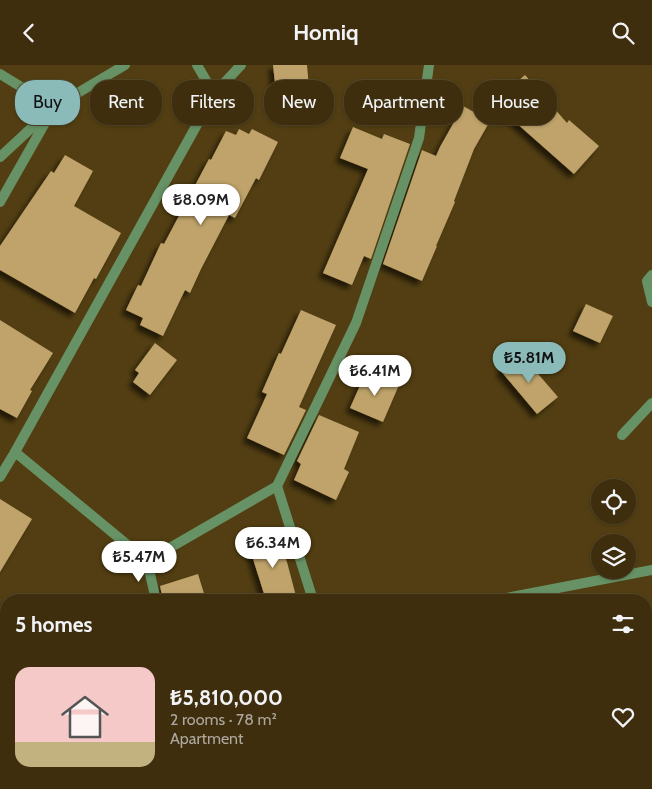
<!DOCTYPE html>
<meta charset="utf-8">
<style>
body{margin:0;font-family:Cabin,sans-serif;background:#493a1c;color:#f1f3f6;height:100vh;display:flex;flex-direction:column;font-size:19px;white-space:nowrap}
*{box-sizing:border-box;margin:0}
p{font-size:16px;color:#ada89e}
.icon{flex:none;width:28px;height:28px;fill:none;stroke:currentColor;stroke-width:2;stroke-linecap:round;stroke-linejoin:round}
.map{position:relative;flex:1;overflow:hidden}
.details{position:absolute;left:0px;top:529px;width:652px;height:196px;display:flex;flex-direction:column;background:#3e2e0e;border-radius:20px 20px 0 0;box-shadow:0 1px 4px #0004,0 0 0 1px #574a2e}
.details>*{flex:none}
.banner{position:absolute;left:15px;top:15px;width:622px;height:45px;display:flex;gap:10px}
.fabs{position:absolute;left:591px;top:414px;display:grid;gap:10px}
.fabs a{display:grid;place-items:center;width:45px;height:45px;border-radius:50%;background:#3e2e0e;box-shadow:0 1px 4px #0004,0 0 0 1px #574a2e;font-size:25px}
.price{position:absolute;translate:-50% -42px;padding:0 11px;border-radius:18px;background:#fff;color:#222;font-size:16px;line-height:32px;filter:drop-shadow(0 1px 2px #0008)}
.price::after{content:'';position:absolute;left:50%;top:30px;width:15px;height:11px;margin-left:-8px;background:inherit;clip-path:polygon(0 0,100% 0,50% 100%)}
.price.current{background:#8bbbb9;color:#111}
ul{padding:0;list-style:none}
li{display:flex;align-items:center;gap:15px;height:125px;padding:0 15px}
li+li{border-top:1px solid #574a2e}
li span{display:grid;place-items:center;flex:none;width:140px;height:100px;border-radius:15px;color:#555}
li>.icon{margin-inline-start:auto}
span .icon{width:60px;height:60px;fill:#fffc;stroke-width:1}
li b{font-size:21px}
h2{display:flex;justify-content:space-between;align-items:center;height:60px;padding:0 15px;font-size:21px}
.tag{padding:0 18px;border-radius:20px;background:#3e2e0e;box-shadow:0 1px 4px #0004,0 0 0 1px #574a2e;font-size:18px;line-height:45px}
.tag.current{background:#8bbbb9;color:#111}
header{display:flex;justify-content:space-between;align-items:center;height:65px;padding:0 15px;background:#3e2e0e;font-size:22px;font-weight:700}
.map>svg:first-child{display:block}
</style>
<header><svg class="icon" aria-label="back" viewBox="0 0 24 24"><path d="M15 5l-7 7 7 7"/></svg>Homiq<svg class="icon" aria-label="search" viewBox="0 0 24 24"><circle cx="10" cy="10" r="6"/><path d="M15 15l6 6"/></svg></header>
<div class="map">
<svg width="652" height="724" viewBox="0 0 652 724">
<defs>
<filter id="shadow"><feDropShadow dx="-4.5" dy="4.5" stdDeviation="2.5" flood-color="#0009"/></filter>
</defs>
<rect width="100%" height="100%" fill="#523e12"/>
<g fill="#bfa36a" filter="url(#shadow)">
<polygon points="273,0 307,0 310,34 277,37"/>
<polygon points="525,10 567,58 569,55 599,81 574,109 514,56 496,35"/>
<polygon points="463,41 490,56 474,84 454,136 455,137 436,181 437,181 422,216 383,199 422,85 436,91 440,82"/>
<polygon points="353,62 382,74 384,69 410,79 371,194 364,191 352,220 323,208 368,104 340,93"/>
<polygon points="239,64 249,69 252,64 278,77 259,115 256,113 235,153 229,150 201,204 190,228 185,225 163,271 140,260 143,253 126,245 138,220 141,221 161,178 164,179 209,94 211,95 226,66 236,70"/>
<polygon points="65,90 93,106 74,141 121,168 96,214 94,213 75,248 0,205 0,181 51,106 54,108"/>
<polygon points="586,239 613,251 600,278 573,266"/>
<polygon points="301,245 336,260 299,342 306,345 284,390 247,373 267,329 262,327 279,288 281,289"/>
<polygon points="0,255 53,288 30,325 32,326 17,353 0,344"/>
<polygon points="155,278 177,295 150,330 133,317 139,308 135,305"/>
<polygon points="520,288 558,332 537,349 500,305"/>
<polygon points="366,307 399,320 383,357 350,343"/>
<polygon points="319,350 359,367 344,404 349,407 336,435 294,415 301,399 297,396"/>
<polygon points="0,434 32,454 0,507"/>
<polygon points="277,468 287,497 297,535 266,535 248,478"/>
<polygon points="198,509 206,535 163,535 160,521"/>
</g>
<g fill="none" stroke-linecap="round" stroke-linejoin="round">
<g stroke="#669265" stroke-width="10">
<polyline points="652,210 647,216 652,237"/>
<polyline points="622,370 652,338"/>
</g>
<g stroke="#669265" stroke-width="10">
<polyline points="0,9 54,42 0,92"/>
<polyline points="214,29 241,0"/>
<polyline points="0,137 54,42 125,0"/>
<polyline points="15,387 147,496 277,421 356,258 419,73 429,0"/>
<polyline points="0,412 15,387 214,29 197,0"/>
<polyline points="277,421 313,535"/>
<polyline points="147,496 156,535"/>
<polyline points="496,535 652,505"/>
<polyline points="646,692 652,689"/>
<polyline points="0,707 6,705"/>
<polyline points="368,719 369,724"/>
<polyline points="581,724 588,722 588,724"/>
</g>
</g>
</svg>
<div class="fabs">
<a><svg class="icon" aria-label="locate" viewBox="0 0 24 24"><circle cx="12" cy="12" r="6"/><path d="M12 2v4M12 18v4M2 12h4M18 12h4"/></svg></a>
<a><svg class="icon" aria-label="layers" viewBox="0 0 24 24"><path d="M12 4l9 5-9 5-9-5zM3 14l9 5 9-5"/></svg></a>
</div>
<b class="price" style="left:201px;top:161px">₺8.09M</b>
<b class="price current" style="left:529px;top:319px">₺5.81M</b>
<b class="price" style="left:375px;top:332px">₺6.41M</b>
<b class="price" style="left:273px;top:504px">₺6.34M</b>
<b class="price" style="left:139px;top:518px">₺5.47M</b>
<div class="banner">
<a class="tag current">Buy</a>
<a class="tag">Rent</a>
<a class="tag">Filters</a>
<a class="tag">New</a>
<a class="tag">Apartment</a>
<a class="tag">House</a>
</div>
<section class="details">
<h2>5 homes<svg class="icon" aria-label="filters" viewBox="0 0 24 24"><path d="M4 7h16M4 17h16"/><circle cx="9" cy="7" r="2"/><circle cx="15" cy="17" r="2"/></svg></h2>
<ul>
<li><span style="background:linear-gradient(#f6c9c9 75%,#c2b280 0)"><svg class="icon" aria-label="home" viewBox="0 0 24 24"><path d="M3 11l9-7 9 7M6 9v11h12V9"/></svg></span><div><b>₺5,810,000</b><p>2 rooms · 78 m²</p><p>Apartment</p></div><svg class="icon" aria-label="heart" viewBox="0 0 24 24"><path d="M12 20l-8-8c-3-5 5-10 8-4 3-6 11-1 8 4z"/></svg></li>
</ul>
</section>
</div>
